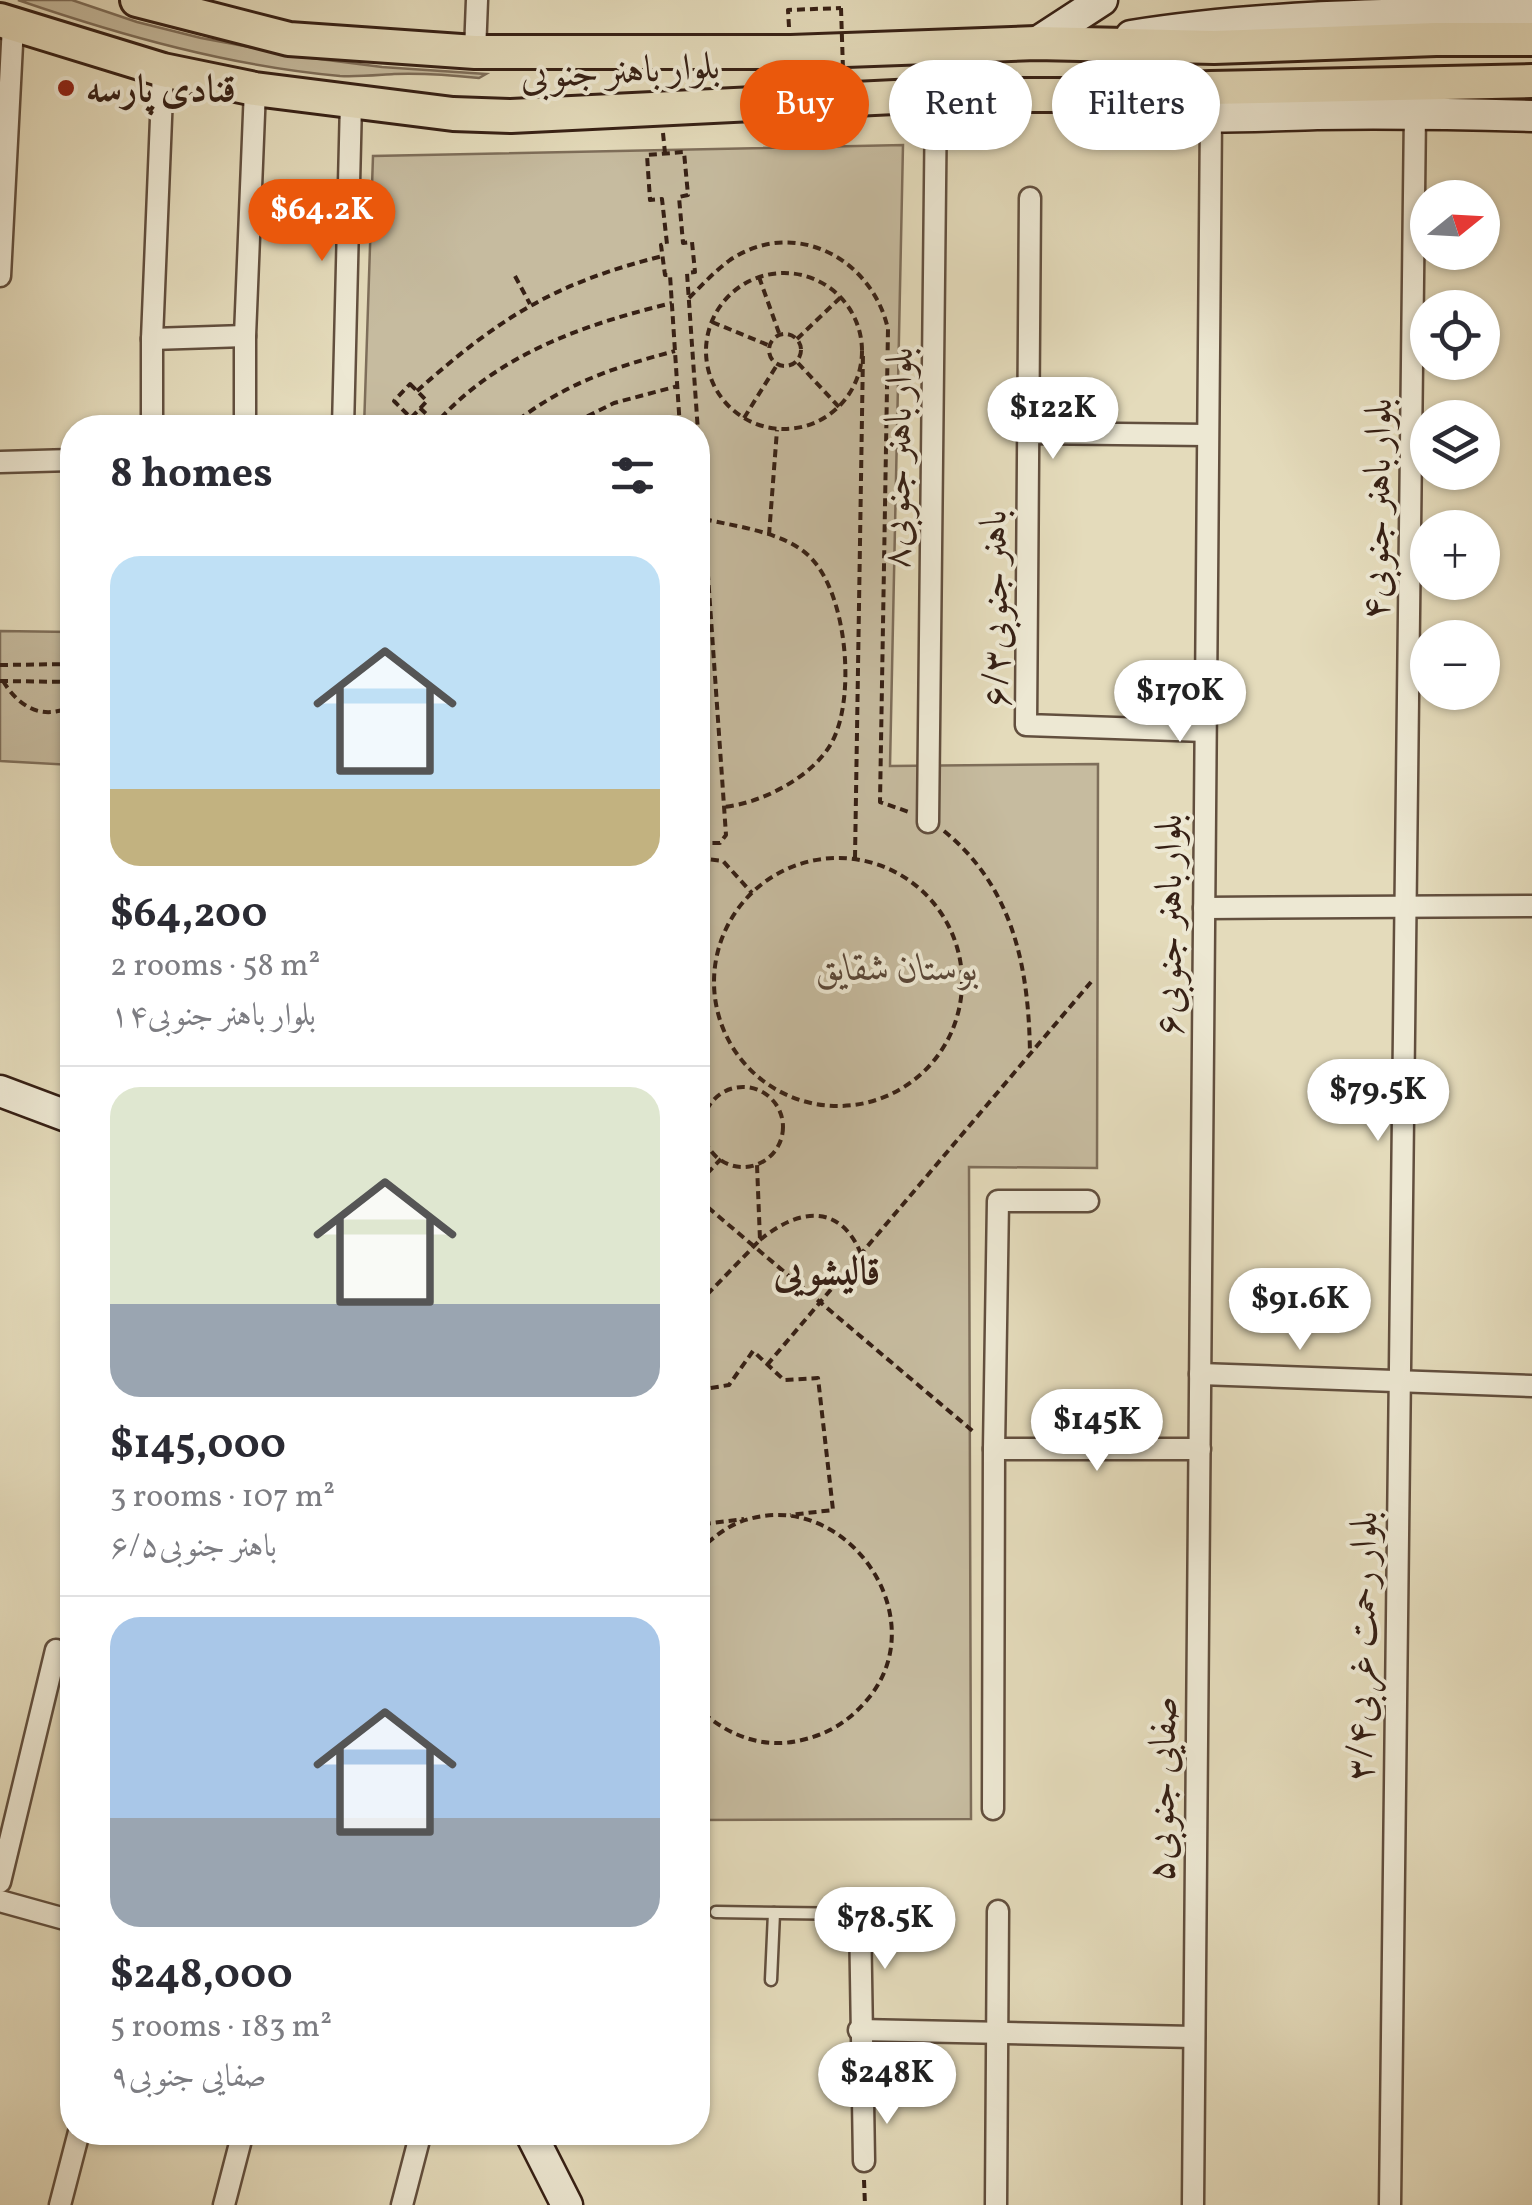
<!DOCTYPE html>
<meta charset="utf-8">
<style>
body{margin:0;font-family:Vollkorn,Amiri,serif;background:#f7f7f7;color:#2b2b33;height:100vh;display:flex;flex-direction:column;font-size:38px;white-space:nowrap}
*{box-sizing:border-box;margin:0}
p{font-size:32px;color:#7c7c81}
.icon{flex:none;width:55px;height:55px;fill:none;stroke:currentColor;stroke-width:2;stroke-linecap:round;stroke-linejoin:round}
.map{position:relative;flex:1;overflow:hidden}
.panel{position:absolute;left:60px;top:415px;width:650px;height:1730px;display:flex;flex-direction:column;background:#fff;border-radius:40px;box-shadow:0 2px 8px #0004}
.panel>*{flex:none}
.guide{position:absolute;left:740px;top:60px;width:640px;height:90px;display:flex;gap:20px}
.needle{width:65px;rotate:72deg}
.tools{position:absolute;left:1410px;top:180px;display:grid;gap:20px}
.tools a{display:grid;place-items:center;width:90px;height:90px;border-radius:50%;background:#fff;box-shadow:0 2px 8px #0004;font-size:50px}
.price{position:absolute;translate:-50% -85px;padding:0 22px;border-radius:35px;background:#fff;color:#222;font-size:32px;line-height:65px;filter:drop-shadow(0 2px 5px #0008)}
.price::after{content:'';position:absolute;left:50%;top:60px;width:30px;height:22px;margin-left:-15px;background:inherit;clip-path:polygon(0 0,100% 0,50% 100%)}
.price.on{background:#ea580c;color:#fff}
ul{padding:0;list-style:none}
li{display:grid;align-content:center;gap:20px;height:530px;padding:0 50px}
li+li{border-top:2px solid #e1e1e2}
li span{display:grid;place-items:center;height:310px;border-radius:30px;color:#555}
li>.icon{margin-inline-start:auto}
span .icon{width:180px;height:180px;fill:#fffc;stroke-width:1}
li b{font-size:42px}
h2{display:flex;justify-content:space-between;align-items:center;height:120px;padding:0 50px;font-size:42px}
.chip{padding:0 35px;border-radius:45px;background:#fff;box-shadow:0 2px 8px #0004;font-size:35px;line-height:90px}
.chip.on{background:#ea580c;color:#fff}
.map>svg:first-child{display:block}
</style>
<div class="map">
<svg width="1532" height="2205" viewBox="0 0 1532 2205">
<rect width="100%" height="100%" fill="#e4dbbb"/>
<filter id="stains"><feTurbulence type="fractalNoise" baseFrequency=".002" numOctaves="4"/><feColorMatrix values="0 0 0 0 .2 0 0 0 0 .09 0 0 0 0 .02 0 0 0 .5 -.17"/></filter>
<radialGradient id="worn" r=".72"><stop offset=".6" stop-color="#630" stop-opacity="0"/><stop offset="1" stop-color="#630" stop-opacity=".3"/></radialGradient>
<g fill="#c6bb9f" stroke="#7e6e5a" stroke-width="2.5">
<path d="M18 0H72L137 22 201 38 304 57 382 67 486 74 479 78C451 75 422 73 394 74 377 75 358 77 340 76 230 66 123 36 18 0Z"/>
<polygon points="903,145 890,766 1098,764 1097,1168 969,1167 971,1819 698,1820 698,428 364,428 373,156"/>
<polygon points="0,631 72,632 72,765 0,761"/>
</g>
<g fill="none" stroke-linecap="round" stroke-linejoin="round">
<defs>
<g id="lane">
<polyline points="716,1912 860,1914"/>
<polyline points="771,1980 774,1913"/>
</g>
<g id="street">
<polyline points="475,52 477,0"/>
<polyline points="1030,198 1026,725 1205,731"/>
<polyline points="0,276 13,25"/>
<polyline points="152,339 245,336"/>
<polyline points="152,428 152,339 163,70"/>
<polyline points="245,428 245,336 255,89"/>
<polyline points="343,428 351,102"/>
<polyline points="1028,433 1207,435"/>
<polyline points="0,462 72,460"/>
<polyline points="928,822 936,95"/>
<polyline points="1204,908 1532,906"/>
<polyline points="1200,1374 1532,1386"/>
<polyline points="994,1449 1200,1449"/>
<polyline points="993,1809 994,1449 998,1201 1088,1201"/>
<polyline points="0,1882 56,1650"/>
<polyline points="0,1901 72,1921"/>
<polyline points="860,1914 864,2161"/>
<polyline points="859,2030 1194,2037"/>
<polyline points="60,2205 79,2132"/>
<polyline points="224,2205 243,2132"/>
<polyline points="402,2205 421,2132"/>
<polyline points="996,2205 998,1911"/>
<polyline points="1193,2205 1211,116"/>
<polyline points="1390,2205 1415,112"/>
</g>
<g id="secondary">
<path d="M1131 36C1263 15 1398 14 1532 12"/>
<polyline points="1036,43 1102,0"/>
<path d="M1073 98C1142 124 1242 116 1317 114 1389 113 1460 114 1532 116"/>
<polyline points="0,1091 72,1118"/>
<polyline points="530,2132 567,2205"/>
</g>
<g id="primary">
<polyline points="137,0 289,39 475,52 791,52 1036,43 1214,47 1436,39 1532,39"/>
<polyline points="0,20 163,70 255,89 453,114 511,116 936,95 1066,95 1210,88 1532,81"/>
</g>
</defs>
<use href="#lane" stroke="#624f3e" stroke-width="15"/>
<use href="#street" stroke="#624f3e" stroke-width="25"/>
<use href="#secondary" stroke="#362015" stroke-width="35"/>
<use href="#primary" stroke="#362015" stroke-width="38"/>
<g stroke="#362015" stroke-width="4" stroke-dasharray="8 5" stroke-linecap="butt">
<polyline points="789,27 788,10 841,8"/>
<polyline points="793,127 793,131 845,131"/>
<polyline points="663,133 665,153"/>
<circle cx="784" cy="351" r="78"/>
<polyline points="515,276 530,304"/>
<polyline points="759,277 779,333"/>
<path d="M689 298C702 285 715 271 730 260 794 217 872 258 888 329L880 802 909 812"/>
<polyline points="712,322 768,345"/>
<circle cx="785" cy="350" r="16"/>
<polyline points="797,339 841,297"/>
<polyline points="798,363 839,407"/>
<polygon points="410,384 427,401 411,418 394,401"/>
<path d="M417 391C499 318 554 283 663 256"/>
<polyline points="420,408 441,428"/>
<polyline points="744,418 777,365"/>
<path d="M432 428C494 355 582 325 672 303"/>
<path d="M508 428C561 385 611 368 675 351"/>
<polyline points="564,428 614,403 678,386"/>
<polyline points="680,428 670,275 665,275 661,245 667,244 662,199 650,200 647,155 684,152 688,195 679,197 683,243 692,242 695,272 687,273 726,835 720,843 710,843 706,839 698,701"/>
<path d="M704 519C738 527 786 532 811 558 847 595 856 697 832 742 813 777 762 803 724 807"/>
<polyline points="769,535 777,430"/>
<polyline points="0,665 72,664"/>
<polyline points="0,681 72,682"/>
<path d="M3 681C19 707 42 721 72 706"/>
<path d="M944 831C1014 888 1029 969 1030 1055"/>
<circle cx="838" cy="982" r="124"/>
<polyline points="698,858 723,861 752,893"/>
<polyline points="855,858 863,353"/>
<circle cx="743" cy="1127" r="40"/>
<polyline points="698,1183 721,1159"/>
<polyline points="698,1199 975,1433"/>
<path d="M760 1240C797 1209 840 1202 861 1254"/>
<polyline points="698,1304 760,1240 757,1165"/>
<polyline points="767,1365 1091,982"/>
<polyline points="698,1390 729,1385 753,1351 784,1380 818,1378 833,1510 790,1515"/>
<polyline points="698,1419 704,1524 744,1519"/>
<path d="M698 1552C712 1538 729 1524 749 1519 846 1491 933 1614 871 1695 852 1719 832 1733 802 1740 763 1750 726 1735 698 1708"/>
<polyline points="864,2180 865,2205"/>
</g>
<use href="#lane" stroke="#ede8d3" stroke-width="10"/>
<use href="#street" stroke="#ede8d3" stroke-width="20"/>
<use href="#secondary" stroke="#ede8d3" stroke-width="30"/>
<use href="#primary" stroke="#e4dbbb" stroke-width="32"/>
<polyline stroke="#362015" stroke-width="4" stroke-dasharray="8 5" stroke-linecap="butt" points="841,8 845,131"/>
</g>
<circle fill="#8f2418" stroke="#ede8d3" stroke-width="4" cx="66" cy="88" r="10"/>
<g text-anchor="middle" stroke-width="8" stroke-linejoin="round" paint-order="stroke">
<g font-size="38" fill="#362015" stroke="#ede8d3">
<text transform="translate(620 70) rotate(-3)" y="13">بلوار باهنر جنوبی</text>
<text transform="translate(897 458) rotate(-89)" y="13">۸بلوار باهنر جنوبی</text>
<text transform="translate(1376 509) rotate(-89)" y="13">بلوار باهنر جنوبی۴</text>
<text transform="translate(994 609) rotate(-91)" y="13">۶/۳باهنر جنوبی</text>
<text transform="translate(1168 925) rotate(-90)" y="13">بلوار باهنر جنوبی۶</text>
<text transform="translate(1361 1646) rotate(-89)" y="13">بلوار رحمت غربی۳/۴</text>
<text transform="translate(1161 1789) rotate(-89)" y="13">صفایی جنوبی۵</text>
</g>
<g font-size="38" font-weight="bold" fill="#362015" stroke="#ede8d3" text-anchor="start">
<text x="86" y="101">قنادی پارسه</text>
</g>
<g font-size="38" font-style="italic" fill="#5a4738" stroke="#ede8d3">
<text x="897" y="980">بوستان شقایق</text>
</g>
<g font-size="40" font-weight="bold" fill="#362015" stroke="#ede8d3">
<text x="827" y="1284">قالیشویی</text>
</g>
</g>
<rect width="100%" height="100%" filter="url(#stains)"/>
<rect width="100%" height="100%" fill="url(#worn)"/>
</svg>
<div class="tools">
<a><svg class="needle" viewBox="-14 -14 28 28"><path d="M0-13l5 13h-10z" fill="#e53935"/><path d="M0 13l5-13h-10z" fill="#7c7c81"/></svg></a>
<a><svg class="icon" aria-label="locate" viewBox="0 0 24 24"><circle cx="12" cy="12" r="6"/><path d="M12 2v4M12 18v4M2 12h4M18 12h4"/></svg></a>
<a><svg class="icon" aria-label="layers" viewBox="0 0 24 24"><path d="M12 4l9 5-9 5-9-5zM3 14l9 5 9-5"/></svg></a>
<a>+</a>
<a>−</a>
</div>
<b class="price on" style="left:322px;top:264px">$64.2K</b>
<b class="price" style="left:1053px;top:462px">$122K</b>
<b class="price" style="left:1180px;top:745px">$170K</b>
<b class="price" style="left:1378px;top:1144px">$79.5K</b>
<b class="price" style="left:1300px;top:1353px">$91.6K</b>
<b class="price" style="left:1097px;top:1474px">$145K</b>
<b class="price" style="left:885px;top:1972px">$78.5K</b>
<b class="price" style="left:887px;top:2127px">$248K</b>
<div class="guide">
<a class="chip on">Buy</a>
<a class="chip">Rent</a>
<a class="chip">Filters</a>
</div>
<section class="panel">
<h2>8 homes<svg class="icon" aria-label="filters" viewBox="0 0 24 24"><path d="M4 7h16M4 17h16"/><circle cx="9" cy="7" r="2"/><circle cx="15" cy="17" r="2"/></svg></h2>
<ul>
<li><span style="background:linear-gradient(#bfe0f5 75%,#c2b280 0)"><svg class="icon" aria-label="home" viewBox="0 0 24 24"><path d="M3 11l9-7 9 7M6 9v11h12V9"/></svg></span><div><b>$64,200</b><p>2 rooms · 58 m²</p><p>بلوار باهنر جنوبی۱۴</p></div></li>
<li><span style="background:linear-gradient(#dfe7d0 70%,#9aa5b1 0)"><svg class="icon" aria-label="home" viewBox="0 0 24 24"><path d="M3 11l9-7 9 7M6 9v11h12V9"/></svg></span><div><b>$145,000</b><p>3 rooms · 107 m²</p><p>باهنر جنوبی۶/۵</p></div></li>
<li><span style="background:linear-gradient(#a9c7e8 65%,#9aa5b1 0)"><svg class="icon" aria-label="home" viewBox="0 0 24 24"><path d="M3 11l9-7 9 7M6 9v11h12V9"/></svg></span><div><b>$248,000</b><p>5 rooms · 183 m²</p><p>صفایی جنوبی۹</p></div></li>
</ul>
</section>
</div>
